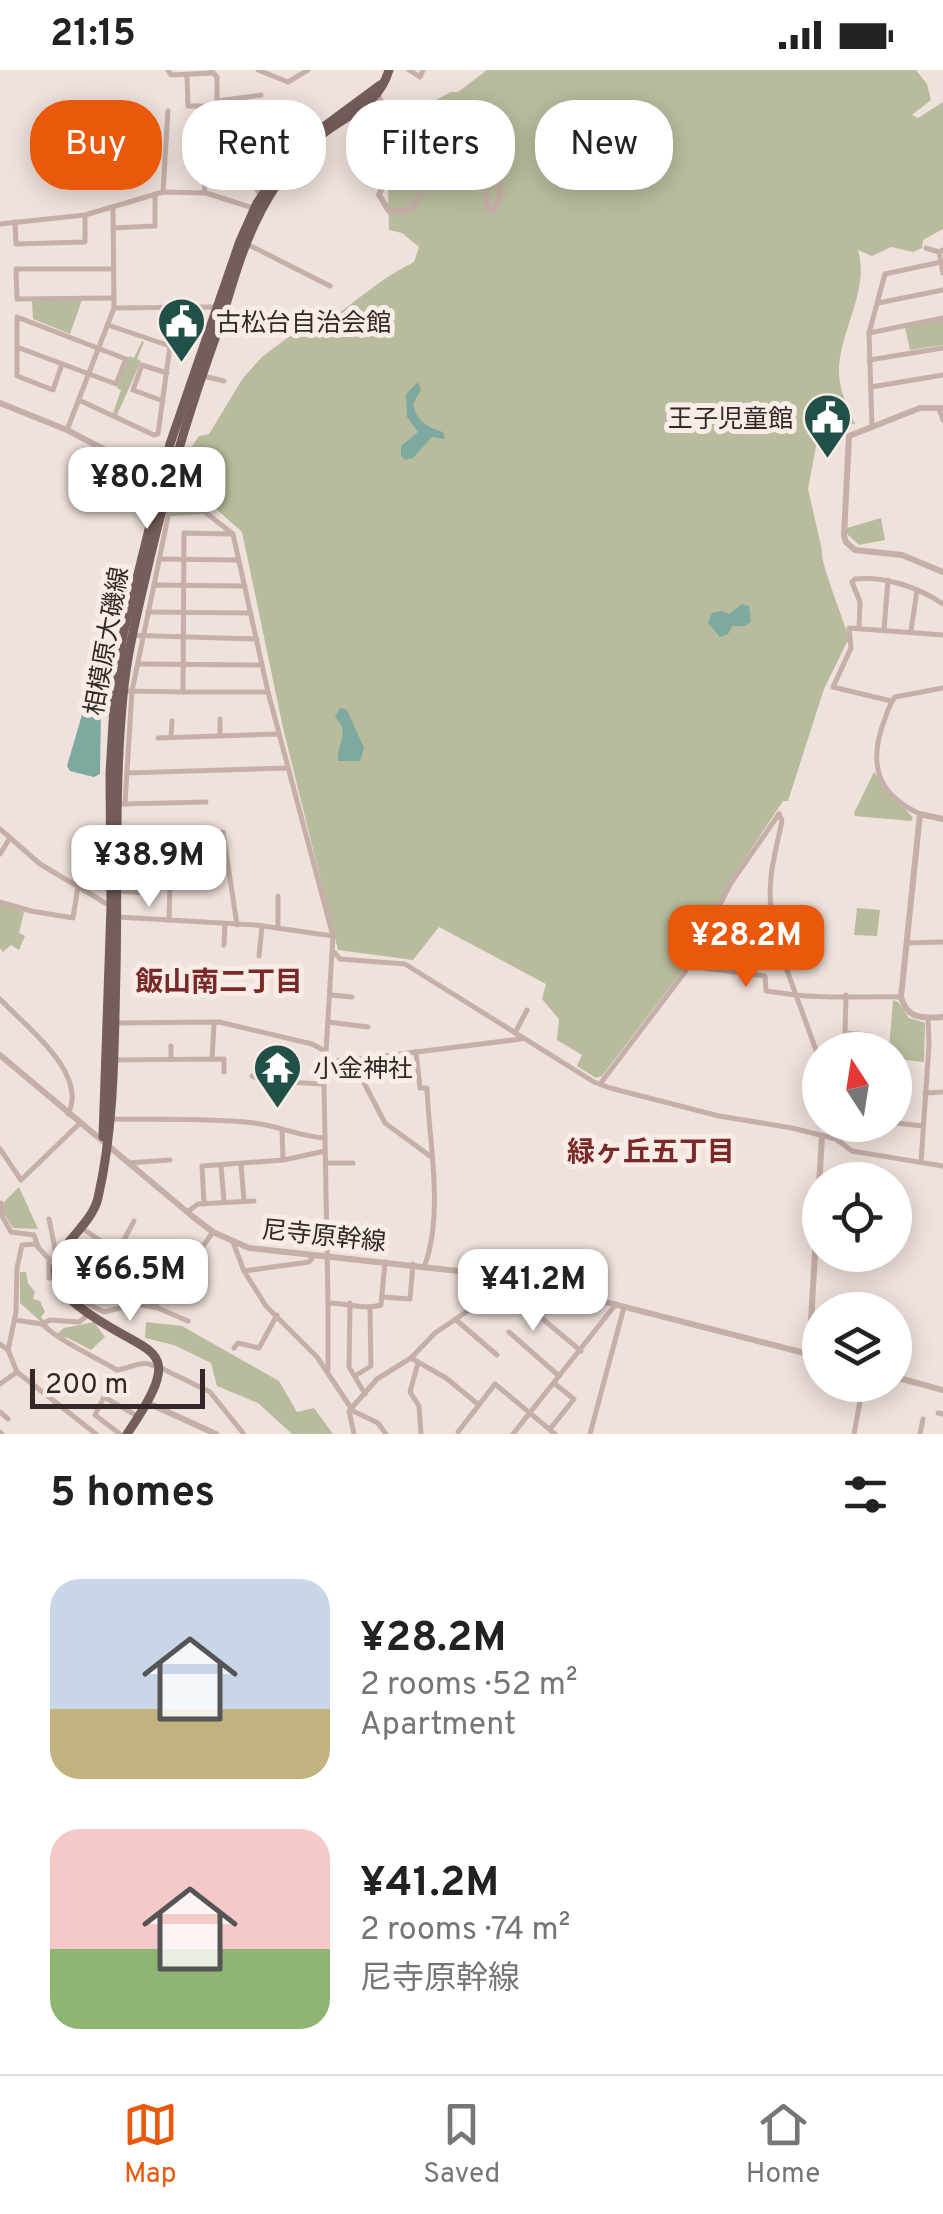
<!DOCTYPE html>
<meta charset="utf-8">
<style>
body{margin:0;font-family:Overpass,"Noto Sans JP",sans-serif;background:#f6f6f6;color:#222;height:100vh;display:flex;flex-direction:column;font-size:38px;white-space:nowrap}
*{box-sizing:border-box;margin:0}
p{font-size:32px;color:#767676}
.icon{flex:none;width:55px;height:55px;fill:none;stroke:currentColor;stroke-width:2;stroke-linecap:round;stroke-linejoin:round}
.map{position:relative;height:1364px;overflow:hidden}
.panel{display:flex;flex-direction:column;background:#fff;flex:1}
.panel>*{flex:none}
.top-card{position:absolute;left:30px;top:30px;width:885px;height:90px;display:flex;gap:20px}
.needle{width:65px;rotate:348deg}
.buttons{position:absolute;left:802px;top:962px;display:grid;gap:20px}
.buttons a{display:grid;place-items:center;width:110px;height:110px;border-radius:50%;background:#fff;box-shadow:0 5px 25px #0003;font-size:50px}
.scale{position:absolute;left:30px;bottom:25px;width:175px;box-sizing:border-box;padding-left:10px;border:5px solid #332827;border-top:0;font-size:28px;line-height:35px;white-space:nowrap;color:#332827;-webkit-text-stroke:8px #f7ece6;paint-order:stroke}
.price{position:absolute;translate:-50% -85px;padding:0 22px;border-radius:20px;background:#fff;color:#222;font-size:32px;line-height:65px;filter:drop-shadow(0 2px 5px #0008)}
.price::after{content:'';position:absolute;left:50%;top:60px;width:30px;height:22px;margin-left:-15px;background:inherit;clip-path:polygon(0 0,100% 0,50% 100%)}
.price.selected{background:#ea580c;color:#fff}
ul{padding:0;list-style:none}
li{display:flex;align-items:center;gap:30px;height:250px;padding:0 50px}
li span{display:grid;place-items:center;flex:none;width:280px;height:200px;border-radius:30px;color:#555}
li>.icon{margin-inline-start:auto}
span .icon{width:120px;height:120px;fill:#fffc;stroke-width:1}
li b{font-size:42px}
h2{display:flex;justify-content:space-between;align-items:center;height:120px;padding:0 50px;font-size:42px}
.chip{padding:0 35px;border-radius:40px;background:#fff;box-shadow:0 5px 25px #0003;font-size:35px;line-height:90px}
.chip.selected{background:#ea580c;color:#fff}
.status{display:flex;justify-content:space-between;align-items:center;height:70px;padding:0 50px;background:#fff;direction:ltr}
.status svg{height:28px;fill:currentColor}
.dock{display:flex;justify-content:space-around;align-items:center;height:140px;border-top:2px solid #e0e0e0;background:#fff;font-size:28px;color:#767676}
.dock a{display:grid;justify-items:center;gap:5px}
.dock .selected{color:#ea580c}
.map>svg:first-child{display:block}
</style>
<div class="status"><b>21:15</b><svg viewBox="0 0 49 12"><path d="M0 12V9h3v3zM5 12V6h3v6zM10 12V3h3v9zM15 12V0h3v12zM26 1h20v11H26zM47 4h2v5h-2z"/></svg></div>
<div class="map">
<svg width="943" height="1364" viewBox="0 0 943 1364">
<rect width="100%" height="100%" fill="#efe1db"/>
<g fill="#b9bc9c">
<path d="M487 0H916L927 14 931 30 912 45 918 48 943 32V159L923 170 922 178 913 182 891 177 872 186 858 180C870 222 839 260 839 302 839 320 848 338 855 354L838 356 818 366 808 419 822 480C819 492 846 553 850 574L847 572 824 619 788 731H783L730 811 687 895 602 1006 596 1008 577 996 582 985 557 970 559 949 542 929 546 914 439 857 413 890 338 880 283 658 242 462 184 410 188 382 199 366 209 364 243 308 262 287 324 240 332 248C360 228 383 207 414 192L419 177 402 163 389 160 388 118 400 104V49L451 22H458Z"/>
<polygon points="82,230 70,264 33,249 32,231"/>
<polygon points="943,250 943,275 910,280 905,257"/>
<polygon points="142,271 144,272 137,289 141,291 117,345 113,343 121,320 117,318 129,286 134,288"/>
<polygon points="174,421 177,422 206,444 170,446"/>
<polygon points="881,448 885,470 859,475 847,464 847,458"/>
<polygon points="874,702 913,748 911,751 855,746 854,743"/>
<polygon points="0,834 24,842 19,863 25,866 19,880 11,875 3,882 0,878"/>
<polygon points="857,838 880,840 877,866 854,865"/>
<polygon points="893,930 898,932 909,948 925,953 924,992 895,989 895,980 889,980"/>
<polygon points="19,1117 38,1159 13,1158 4,1144 3,1133"/>
<polygon points="20,1202 26,1202 28,1213 35,1222 33,1229 40,1231 45,1242 41,1247 56,1265 64,1258 94,1252 105,1267 91,1280 68,1268 57,1266 20,1233"/>
<polygon points="146,1252 182,1256 279,1311 297,1342 314,1338 333,1364 292,1364 258,1333 217,1316 211,1293 174,1275 145,1268"/>
</g>
<g fill="#7da9a0">
<path d="M418 312 421 320 413 334C416 350 428 358 443 362L445 369 432 367 413 388 405 390 401 386V376L418 362 407 347 406 324Z"/>
<polygon points="742,534 749,536 751,552 745,556 732,556 728,564 720,567 708,553 712,543 722,541 729,544"/>
<polygon points="92,628 101,637 100,704 94,707 70,701 67,696 86,631"/>
<path d="M340 638 347 640 364 678 360 691H338C337 672 351 663 335 647Z"/>
</g>
<g fill="none" stroke-linecap="round" stroke-linejoin="round">
<g stroke="#c5afa8" stroke-width="5">
<polyline points="168,0 171,5 212,3"/>
<polyline points="211,0 217,7 217,57 264,55 267,58 261,81 264,91"/>
<polyline points="258,0 288,12 308,0"/>
<polyline points="409,0 420,7 423,0"/>
<polyline points="187,5 188,36 217,36"/>
<polyline points="217,31 261,25"/>
<polyline points="241,111 252,113 261,126"/>
<path d="M270 114 261 100C268 75 286 50 314 52L319 58"/>
<polyline points="163,122 168,41"/>
<polyline points="204,122 213,62 217,57"/>
<polyline points="15,152 16,174 85,172 85,146"/>
<polyline points="0,154 85,145 163,122 206,123 253,138"/>
<polyline points="113,158 155,156 155,124"/>
<polyline points="247,174 330,216"/>
<polyline points="926,178 939,182"/>
<polyline points="943,180 939,182 943,203"/>
<polyline points="114,199 16,199 17,229 114,228"/>
<polyline points="878,233 943,220"/>
<polyline points="114,238 216,237"/>
<polyline points="869,263 943,248"/>
<polyline points="17,277 17,247 126,289 116,314 17,277 17,306 53,320 62,294"/>
<polyline points="869,290 943,278"/>
<polyline points="203,306 224,311"/>
<polyline points="871,317 943,305"/>
<polyline points="79,330 154,365 158,364 170,276 108,255"/>
<polyline points="163,331 133,320 142,295 167,303"/>
<polyline points="939,338 943,350"/>
<polyline points="872,357 869,263 885,204 941,192"/>
<polyline points="67,360 114,238 113,137"/>
<path d="M168 413 233 464 268 622 333 866 324 1014 328 1233C346 1233 365 1240 381 1235L385 1192"/>
<polyline points="230,464 184,463 183,622 267,622"/>
<polyline points="160,489 238,490"/>
<polyline points="154,515 174,417"/>
<polyline points="148,542 250,543"/>
<path d="M859 558 860 532 852 512 855 509C885 506 918 517 943 534"/>
<polyline points="884,560 888,510"/>
<polyline points="911,561 917,520"/>
<polyline points="123,565 257,569"/>
<polyline points="138,594 262,595"/>
<polyline points="121,621 183,622"/>
<polyline points="891,631 833,617 851,578 849,558 943,565"/>
<polyline points="220,666 220,649"/>
<polyline points="171,667 172,651"/>
<polyline points="158,668 278,664"/>
<polyline points="127,703 288,698"/>
<polyline points="125,733 132,621 154,515 245,516"/>
<polyline points="123,734 206,732"/>
<path d="M779 744 782 751C778 770 773 788 771 807 766 849 782 886 796 925 831 929 865 926 900 927"/>
<path d="M920 744C879 725 869 698 882 657 886 647 888 636 895 627L943 618"/>
<polyline points="0,759 40,794 112,837"/>
<polyline points="223,762 237,855"/>
<polyline points="0,784 10,768"/>
<polyline points="118,821 145,823 145,813"/>
<polyline points="0,832 31,841 73,848 78,816"/>
<polyline points="117,847 256,855 333,866"/>
<polyline points="169,850 170,813"/>
<polyline points="278,858 278,826"/>
<polyline points="907,873 943,872"/>
<polyline points="224,875 225,854"/>
<polyline points="335,883 340,889 405,894 594,1012 610,1018 719,1046 792,1058 836,1069 852,1081 943,1096"/>
<polyline points="259,886 262,856"/>
<polyline points="689,896 765,906 766,921 796,925 820,991"/>
<polyline points="331,925 352,927"/>
<polyline points="846,925 845,963 868,965 868,980"/>
<path d="M0 929C26 957 89 1003 68 1044"/>
<polyline points="328,952 368,957"/>
<polyline points="115,953 219,952 312,974 325,981"/>
<polyline points="515,963 527,940"/>
<polyline points="171,976 171,989"/>
<path d="M416 982 420 1018H427C429 1074 444 1141 425 1195"/>
<polyline points="212,989 214,953"/>
<polyline points="114,990 224,989 224,1002"/>
<polyline points="352,990 385,1053 430,1086"/>
<polyline points="326,991 352,990 521,969"/>
<polyline points="252,1006 263,1011 324,1014"/>
<polyline points="600,1014 685,902 731,813 779,744"/>
<polyline points="925,1023 943,1022"/>
<path d="M112 1049C159 1050 208 1048 254 1053 279 1056 299 1066 324 1068"/>
<polyline points="895,1053 923,1056"/>
<polyline points="844,1055 849,1066"/>
<polyline points="838,1071 867,1055"/>
<polyline points="0,1079 21,1110 79,1054"/>
<polyline points="284,1090 325,1081"/>
<polyline points="921,1092 929,975 928,948"/>
<polyline points="128,1093 170,1090"/>
<polyline points="326,1093 353,1093"/>
<polyline points="241,1094 244,1131"/>
<polyline points="221,1095 224,1132"/>
<polyline points="1,1133 2,1146 11,1162 34,1165 38,1176"/>
<polyline points="204,1134 202,1096 283,1090 282,1059"/>
<polyline points="187,1142 198,1134 254,1131"/>
<polyline points="49,1149 57,1189"/>
<polyline points="82,1158 128,1190"/>
<polyline points="233,1172 244,1201 266,1236 317,1287 353,1341 378,1353 386,1364"/>
<polyline points="117,1183 134,1151"/>
<polyline points="244,1201 309,1192 314,1186"/>
<polyline points="462,1201 470,1238"/>
<polyline points="125,1207 145,1215 160,1228"/>
<polyline points="508,1220 581,1281"/>
<polyline points="383,1227 410,1229 413,1194"/>
<polyline points="328,1233 328,1300"/>
<polyline points="350,1233 349,1297 365,1324"/>
<polyline points="80,1235 88,1234 104,1242 137,1234 158,1238 188,1251"/>
<polyline points="153,1237 176,1214 213,1162"/>
<path d="M89 1244 79 1252 50 1250 42 1254C62 1273 92 1285 117 1300 134 1298 143 1287 159 1299"/>
<polyline points="455,1249 497,1285"/>
<polyline points="15,1250 42,1254"/>
<polyline points="509,1262 559,1306"/>
<polyline points="0,1274 8,1280 17,1302 0,1314"/>
<polyline points="234,1278 238,1273 259,1278 277,1245"/>
<polyline points="8,1280 16,1242 17,1198 22,1175 35,1174 49,1189 49,1208 56,1208"/>
<polyline points="411,1288 446,1308 479,1335"/>
<polyline points="418,1293 410,1322 419,1336 421,1364"/>
<polyline points="161,1298 210,1322 243,1363"/>
<polyline points="17,1302 96,1364"/>
<polyline points="355,1306 371,1296 370,1238"/>
<polyline points="0,1342 8,1349"/>
<polyline points="938,1343 943,1344"/>
<polyline points="550,1359 574,1329 555,1314"/>
<polyline points="0,1362 2,1364"/>
<polyline points="458,1362 495,1314 555,1364"/>
<polyline points="120,1364 95,1345 104,1327 139,1347"/>
<polyline points="354,1364 349,1341 377,1309 411,1288 435,1263 487,1228 527,1213"/>
<polyline points="513,1364 616,1234"/>
<polyline points="590,1364 624,1237"/>
<polyline points="854,1364 863,1315"/>
<polyline points="920,1364 923,1349"/>
</g>
<g stroke="#c5afa8" stroke-width="6">
<path d="M378 26 385 38 393 90 379 125 389 141H407L413 137C422 122 430 102 443 90 471 66 522 115 491 141 482 133 486 110 494 101"/>
<polyline points="0,333 67,360 161,409"/>
<polyline points="943,338 920,338 849,366 844,466 846,472 855,480 902,485 943,502"/>
<path d="M943 749 920 744 901 927C907 950 923 948 943 947"/>
<polyline points="0,985 192,1146 213,1162 249,1178 504,1206 820,1287"/>
<polyline points="809,1284 822,1066"/>
<polyline points="895,1307 943,1320"/>
<polyline points="148,1333 216,1364"/>
</g>
<g stroke="#745d5a" stroke-width="9">
<polyline points="103,1067 111,837 110,704 115,619 123,565 170,374 240,171 257,133 280,99 307,69 380,15"/>
<path d="M127 1364C193 1267 146 1290 77 1235 67 1227 58 1219 56 1205 51 1178 91 1158 98 1128 115 1054 114 976 116 901 118 810 114 717 123 626 127 581 139 536 149 492 166 420 186 350 211 280 227 237 236 192 256 151 271 119 293 89 320 66 348 43 378 37 389 0"/>
</g>
</g>
<defs>
<symbol id="civic-pin" viewBox="-11 -11 22 30"><path d="M0 17L-7.5 6A9.5 9.5 0 1 1 7.5 6Z" fill="#215048" stroke="#f7ece6"/><path d="M-.6-6.5H3V-4.5H.6V-3L4-1V1h2V6H-6V1h2V-1L-.6-3ZM-1.2 2.5V6h2.4V2.5Z" fill="#fff"/></symbol>
<symbol id="temple-pin" viewBox="-11 -11 22 30"><path d="M0 17L-7.5 6A9.5 9.5 0 1 1 7.5 6Z" fill="#215048" stroke="#f7ece6"/><path d="M0-6L5-2H3V0L6.5 2.5H4V6H1.5V3h-3V6H-4V2.5H-6.5L-3 0V-2H-5Z" fill="#fff"/></symbol>
</defs>
<g fill-rule="evenodd">
<use href="#civic-pin" x="154" y="224" width="55" height="75"/>
<use href="#civic-pin" x="800" y="320" width="55" height="75"/>
<use href="#temple-pin" x="250" y="970" width="55" height="75"/>
</g>
<g text-anchor="middle" stroke-width="10" stroke-linejoin="round" paint-order="stroke">
<g font-size="25" fill="#332827" stroke="#f7ece6" text-anchor="start">
<text x="216" y="261">古松台自治会館</text>
<text x="793" y="357" text-anchor="end">王子児童館</text>
<text x="313" y="1007">小金神社</text>
</g>
<g font-size="25" fill="#332827" stroke="#f7ece6">
<text transform="translate(106 571) rotate(-80)" y="9">相模原大磯線</text>
<text transform="translate(324 1165) rotate(6)" y="9">尼寺原幹線</text>
</g>
<g font-size="28" font-weight="bold" fill="#7a2929" stroke="#f7ece6">
<text x="219" y="921">飯山南二丁目</text>
<text x="651" y="1091">緑ヶ丘五丁目</text>
</g>
</g>
</svg>
<div class="buttons">
<a><svg class="needle" viewBox="-14 -14 28 28"><path d="M0-13l5 13h-10z" fill="#e53935"/><path d="M0 13l5-13h-10z" fill="#767676"/></svg></a>
<a><svg class="icon" aria-label="locate" viewBox="0 0 24 24"><circle cx="12" cy="12" r="6"/><path d="M12 2v4M12 18v4M2 12h4M18 12h4"/></svg></a>
<a><svg class="icon" aria-label="layers" viewBox="0 0 24 24"><path d="M12 4l9 5-9 5-9-5zM3 14l9 5 9-5"/></svg></a>
</div>
<div class="scale">200 m</div>
<b class="price" style="left:147px;top:462px">¥80.2M</b>
<b class="price" style="left:149px;top:840px">¥38.9M</b>
<b class="price selected" style="left:746px;top:920px">¥28.2M</b>
<b class="price" style="left:130px;top:1254px">¥66.5M</b>
<b class="price" style="left:533px;top:1264px">¥41.2M</b>
<div class="top-card">
<a class="chip selected">Buy</a>
<a class="chip">Rent</a>
<a class="chip">Filters</a>
<a class="chip">New</a>
</div>
</div>
<section class="panel">
<h2>5 homes<svg class="icon" aria-label="filters" viewBox="0 0 24 24"><path d="M4 7h16M4 17h16"/><circle cx="9" cy="7" r="2"/><circle cx="15" cy="17" r="2"/></svg></h2>
<ul>
<li><span style="background:linear-gradient(#c9d6e8 65%,#c2b280 0)"><svg class="icon" aria-label="home" viewBox="0 0 24 24"><path d="M3 11l9-7 9 7M6 9v11h12V9"/></svg></span><div><b>¥28.2M</b><p>2 rooms · 52 m²</p><p>Apartment</p></div></li>
<li><span style="background:linear-gradient(#f6c9c9 60%,#8fb573 0)"><svg class="icon" aria-label="home" viewBox="0 0 24 24"><path d="M3 11l9-7 9 7M6 9v11h12V9"/></svg></span><div><b>¥41.2M</b><p>2 rooms · 74 m²</p><p>尼寺原幹線</p></div></li>
</ul>
</section>
<nav class="dock">
<a class="selected"><svg class="icon" aria-label="map" viewBox="0 0 24 24"><path d="M3 6l6-2 6 2 6-2v14l-6 2-6-2-6 2zM9 4v14M15 6v14"/></svg>Map</a>
<a><svg class="icon" aria-label="saved" viewBox="0 0 24 24"><path d="M7 4h10v16l-5-4-5 4z"/></svg>Saved</a>
<a><svg class="icon" aria-label="home" viewBox="0 0 24 24"><path d="M3 11l9-7 9 7M6 9v11h12V9"/></svg>Home</a>
</nav>
